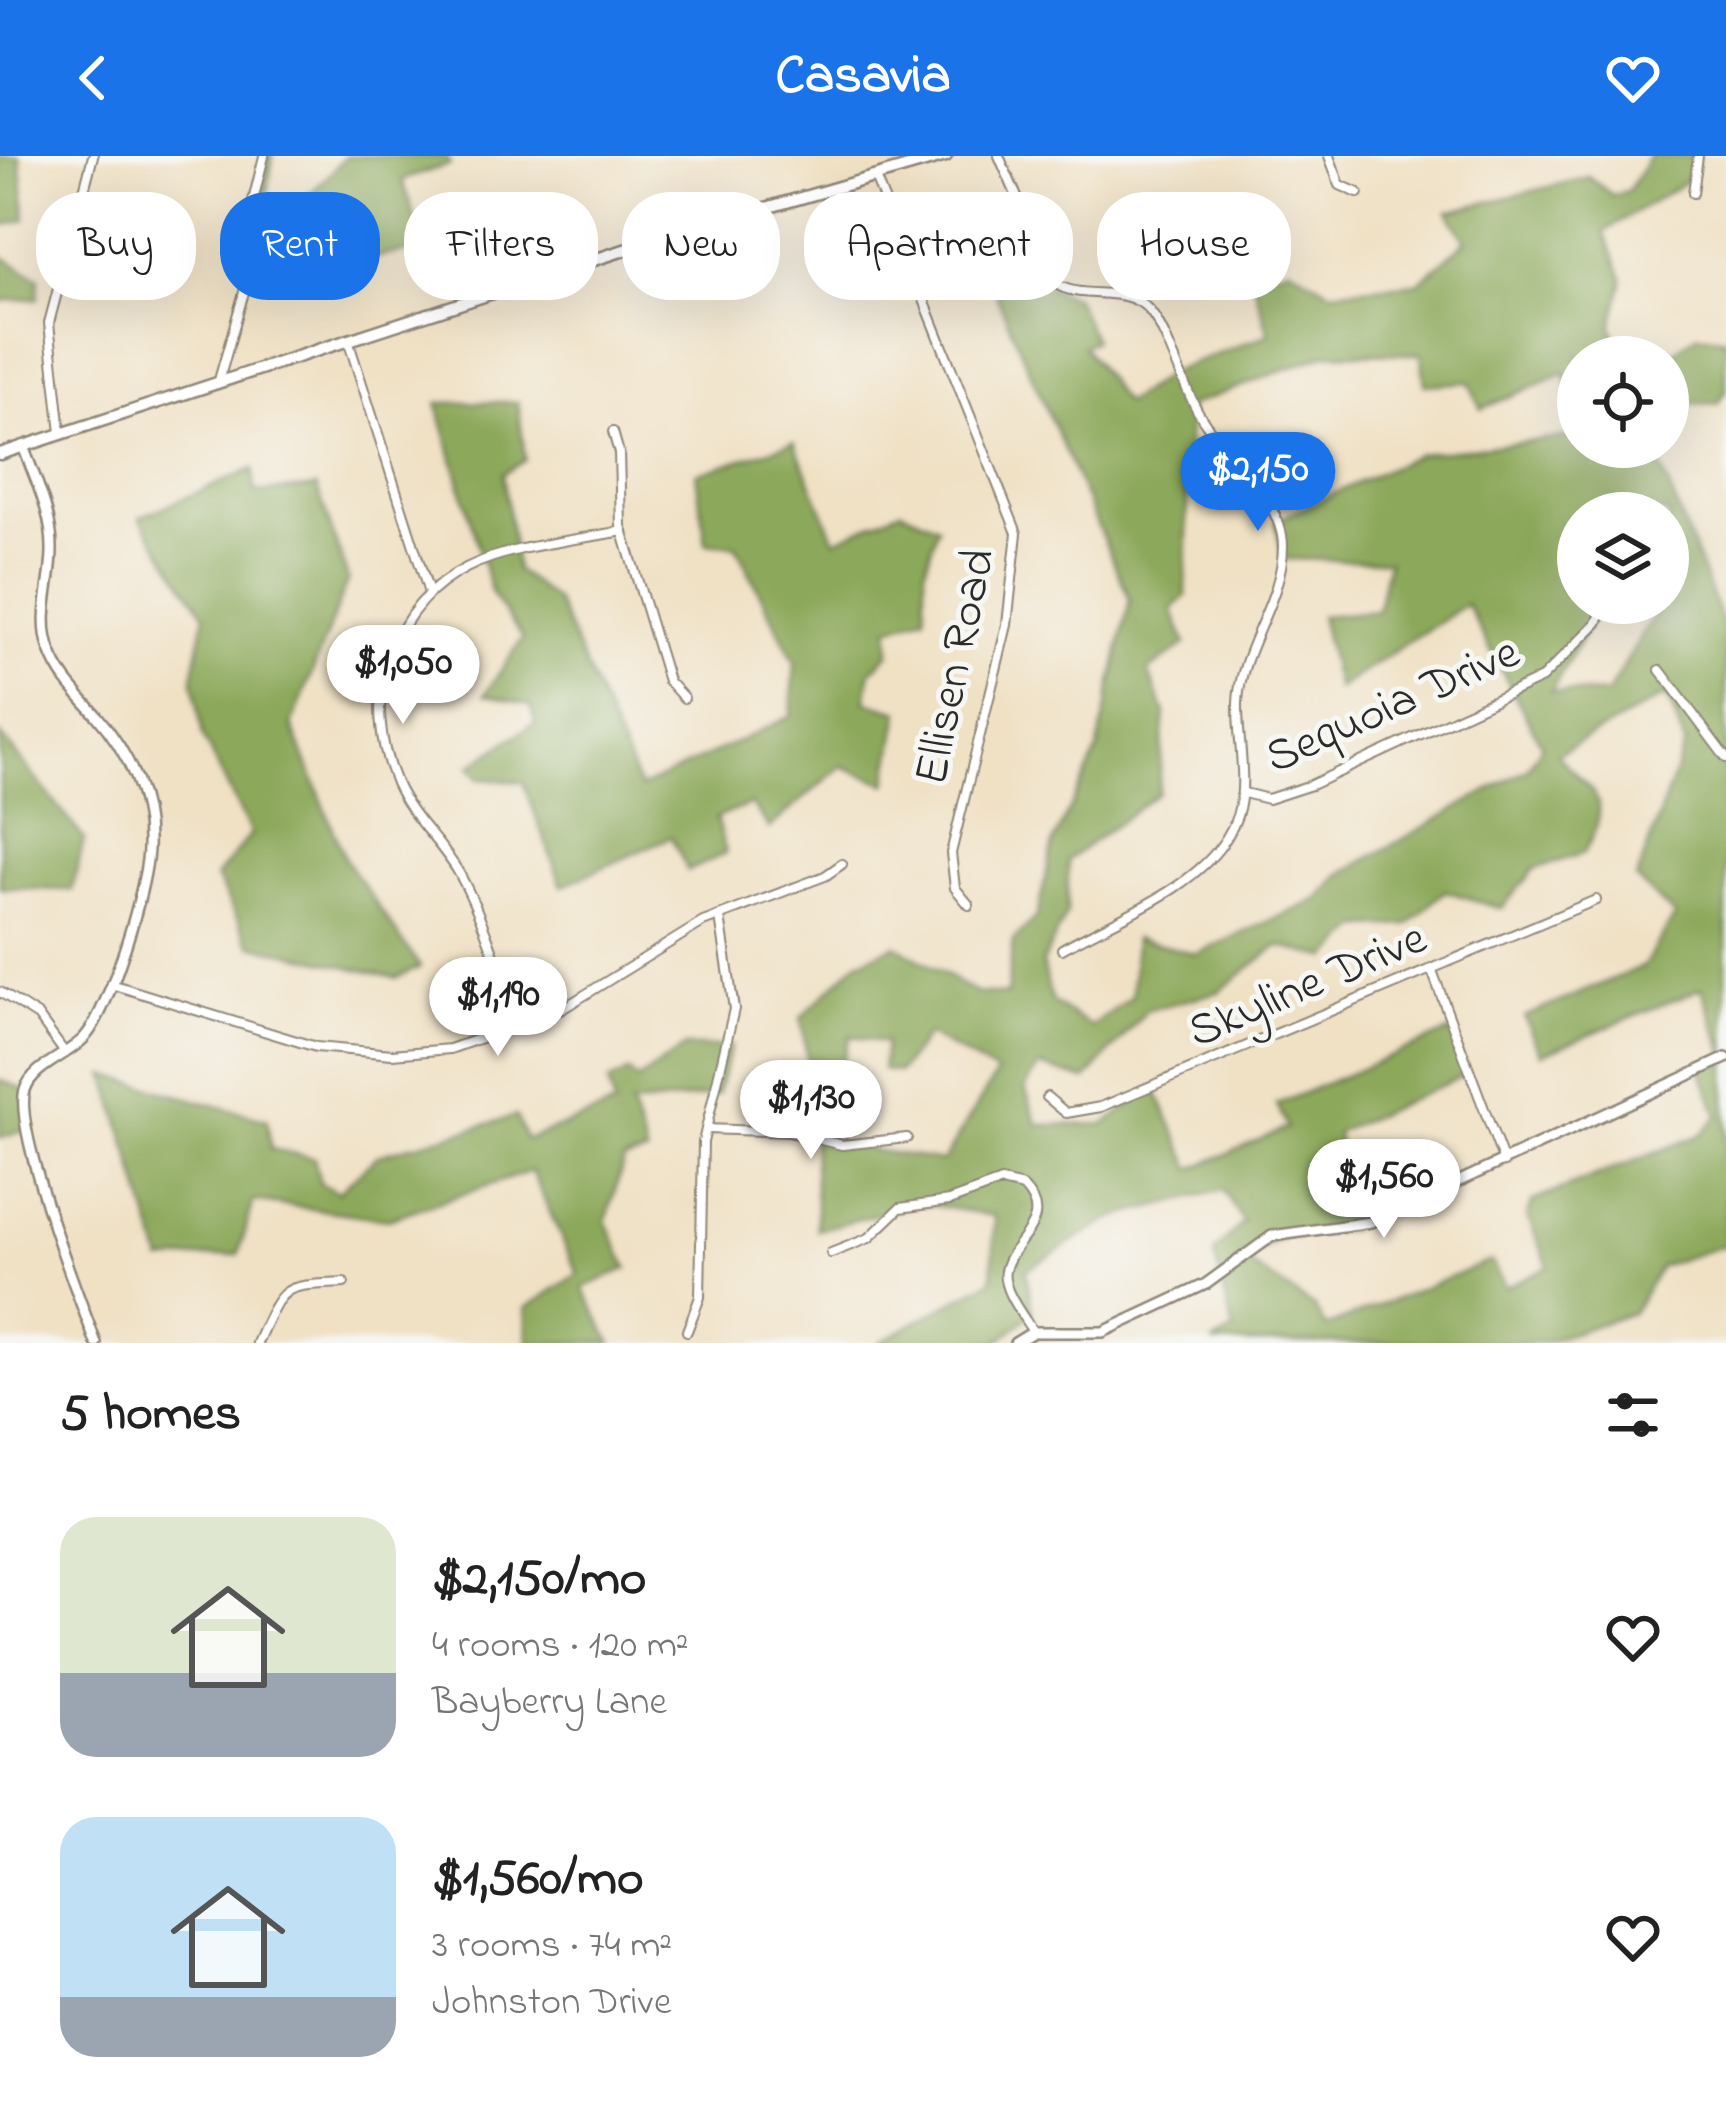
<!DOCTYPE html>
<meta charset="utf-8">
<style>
body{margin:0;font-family:"Indie Flower",sans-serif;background:#f2f2f2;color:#222;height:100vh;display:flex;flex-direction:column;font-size:45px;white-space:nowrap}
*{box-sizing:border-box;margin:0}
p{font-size:39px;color:#767676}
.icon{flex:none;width:66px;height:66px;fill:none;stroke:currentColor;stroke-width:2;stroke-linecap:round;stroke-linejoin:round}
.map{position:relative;height:1187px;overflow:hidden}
.details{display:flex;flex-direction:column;background:#fff;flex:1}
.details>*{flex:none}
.banner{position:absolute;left:36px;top:36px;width:1656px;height:108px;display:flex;gap:24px}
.controls{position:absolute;left:1557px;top:180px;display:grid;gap:24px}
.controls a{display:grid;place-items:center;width:132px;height:132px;border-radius:50%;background:#fff;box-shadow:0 12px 48px #0002;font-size:60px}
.price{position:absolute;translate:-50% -102px;padding:0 27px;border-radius:42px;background:#fff;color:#222;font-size:39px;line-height:78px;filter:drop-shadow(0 3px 6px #0008)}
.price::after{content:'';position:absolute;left:50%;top:72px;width:36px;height:27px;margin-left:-18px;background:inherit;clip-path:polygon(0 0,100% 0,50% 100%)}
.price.on{background:#1a73e8;color:#fff}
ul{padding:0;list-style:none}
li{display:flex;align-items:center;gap:36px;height:300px;padding:0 60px}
li span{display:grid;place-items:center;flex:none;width:336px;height:240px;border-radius:36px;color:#555}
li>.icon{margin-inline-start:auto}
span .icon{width:144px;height:144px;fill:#fffc;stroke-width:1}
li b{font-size:51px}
h2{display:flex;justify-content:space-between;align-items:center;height:144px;padding:0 60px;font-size:51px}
.chip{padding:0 42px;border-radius:48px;background:#fff;box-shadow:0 12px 48px #0002;font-size:42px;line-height:108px}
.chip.on{background:#1a73e8;color:#fff}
header{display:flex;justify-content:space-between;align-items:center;height:156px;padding:0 60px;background:#1a73e8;color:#fff;font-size:54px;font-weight:800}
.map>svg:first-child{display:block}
</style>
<header><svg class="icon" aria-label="back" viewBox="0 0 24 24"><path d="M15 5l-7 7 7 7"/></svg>Casavia<svg class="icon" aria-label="heart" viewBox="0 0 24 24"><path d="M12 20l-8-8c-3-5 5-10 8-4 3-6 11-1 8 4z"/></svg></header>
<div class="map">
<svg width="1726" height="1187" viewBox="0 0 1726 1187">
<rect width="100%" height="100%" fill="#f6f6f2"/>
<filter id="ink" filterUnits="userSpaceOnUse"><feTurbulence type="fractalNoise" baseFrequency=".00833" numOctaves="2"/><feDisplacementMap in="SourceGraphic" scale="24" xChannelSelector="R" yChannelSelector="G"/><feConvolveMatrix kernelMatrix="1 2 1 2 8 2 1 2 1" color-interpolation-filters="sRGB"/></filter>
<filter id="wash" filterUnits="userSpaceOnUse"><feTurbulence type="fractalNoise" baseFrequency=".004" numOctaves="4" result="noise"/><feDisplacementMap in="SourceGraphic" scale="48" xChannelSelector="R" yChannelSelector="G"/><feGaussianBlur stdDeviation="2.7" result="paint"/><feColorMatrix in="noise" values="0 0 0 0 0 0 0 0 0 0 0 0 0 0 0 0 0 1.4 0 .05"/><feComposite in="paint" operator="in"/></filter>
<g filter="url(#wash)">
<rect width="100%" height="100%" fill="#f0e1c5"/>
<g fill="#8ca85a" stroke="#5c6a42" stroke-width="3" fill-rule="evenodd">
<polygon points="0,0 20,0 26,63 0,71"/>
<path d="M267 0H273L264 58 289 63C306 37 328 24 345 0H446L450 8 402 24 425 92 328 110 265 92 258 68Z"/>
<path d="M1650 0H1696L1693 21 1604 76 1623 122 1612 170 1621 201H1578V268L1565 217 1481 253 1469 226 1425 229 1421 198 1328 197 1189 250 1186 440 1172 453 1186 488 1148 515 1165 557 1158 637 1068 704 1067 757 1042 807 1052 846 1092 871 1132 840 1135 782 1196 798 1319 743 1341 718 1527 613 1542 590 1466 448 1337 533 1320 460 1377 455 1388 405 1283 403 1275 365 1419 298 1578 280V291H1653L1726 476V899L1702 832 1541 898 1524 861 1644 810 1675 760 1636 723 1685 589 1667 539 1557 598C1593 640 1616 640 1584 697L1534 713 1502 752 1445 735 1408 769 1361 771 1328 802 1278 790 1218 836 1147 854 1086 924 1040 910 1025 932 1038 969 1105 968 1155 931 1192 1013 1287 972 1277 948 1451 875 1467 918 1337 977 1351 1074 1285 1080 1243 1104 1314 1151 1326 1171 1490 1105 1506 1131 1549 1110 1527 1060 1533 1045 1700 979 1718 960 1701 914 1726 904V1089L1660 1110 1632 1157 1542 1187H1212L1234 1175 1214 1097 1243 1066 1223 1034 1115 1061 1026 1114 1033 1157 996 1187H878L992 1124 995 1060 920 1047 817 1074 813 985 943 1005 997 917 927 879 899 916 882 914 885 887 850 880 841 908 807 903 801 862 857 806 896 789 976 837 1007 839 1013 785 1037 760 1053 687 1097 596 1130 444 989 122 1038 100 1053 134 1075 142 1094 184 1083 190 1124 248 1173 215 1269 178 1252 122 1290 111 1331 135 1418 127 1466 85 1448 56 1589 21 1612 39 1628 35ZM1578 357H1668V447H1649L1656 456 1607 538 1551 536 1601 447H1578Z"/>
<polygon points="0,99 39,122 38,142 0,145"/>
<polygon points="1698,178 1726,183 1726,234 1717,248 1668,248 1667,201"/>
<polygon points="518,246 525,304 503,318 516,414 556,445 640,632 791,560 795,506 736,390 706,387 696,318 794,286 835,384 901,354 938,370 925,413 925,460 889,472 890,497 871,515 866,545 900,555 887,628 842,610 769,672 751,648 716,662 726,697 688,715 671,681 562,730 523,626 480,623 470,610 535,567 531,549 485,538 523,482 492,439 437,247"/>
<polygon points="253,313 255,337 317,331 348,423 292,569 345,703 420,811 397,822 251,789 216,721 251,678 203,581 193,522 205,459 140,361"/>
<polygon points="0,578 84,683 72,734 0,732"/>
<polygon points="685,891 730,891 717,939 631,950 647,998 624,1004 606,1065 628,1112 583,1132 612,1187 528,1187 526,1152 578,1118 531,1015 388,1063 253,1045 239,1098 162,1105 106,919 267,964 271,993 314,1002 320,1027 338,1036 378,999 516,960 526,984 615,950 608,927 629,916 637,925"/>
<polygon points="0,924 26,934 27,974 0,982"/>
</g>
</g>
<g filter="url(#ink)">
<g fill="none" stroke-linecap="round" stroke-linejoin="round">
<defs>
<g id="minor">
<path d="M999 0 1055 127C1080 146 1126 127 1149 154 1171 180 1182 235 1206 268 1229 301 1283 346 1283 390 1283 445 1240 492 1238 547 1237 594 1254 639 1227 681 1195 734 1114 763 1062 793"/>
<polyline points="1329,0 1340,29 1358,37"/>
<polyline points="875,21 1017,377 1007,469 951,697 955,732 969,749"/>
<polyline points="1693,37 1698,0"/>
<polyline points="348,184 428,434"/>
<polyline points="219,224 254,101 251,53 264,0"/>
<polyline points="613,276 619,297 621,370 668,525 684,542"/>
<polyline points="61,277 49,167 93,0"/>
<polyline points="1660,514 1726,602"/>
<polyline points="1244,637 1268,643 1311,629 1542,522 1597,467 1605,447"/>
<polyline points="1431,812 1504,1006"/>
<polyline points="111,828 316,891 392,898 450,893 562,853 703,766 825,720 842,708"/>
<polyline points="0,836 38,860 65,897"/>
<path d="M521 870C500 821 485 764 459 717 441 686 411 661 396 627 379 587 374 542 389 502 430 392 522 394 623 375"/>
<polyline points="1047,941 1066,957 1101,951 1596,744"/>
<polyline points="706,973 789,976 842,989 907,982"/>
<path d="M831 1097 869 1082 900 1052 949 1045 1001 1026 1023 1031C1057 1066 1011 1083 1005 1115 1001 1133 1024 1161 1033 1176"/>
<polyline points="687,1175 700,1141 703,986 734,853 720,761"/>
<path d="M257 1187C284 1127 281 1130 344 1127"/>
</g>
<g id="tertiary">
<path d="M23 290C35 323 53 359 52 395 52 428 38 461 50 494 60 522 78 538 97 560 129 597 150 643 148 692 147 732 110 852 85 881 68 900 33 909 25 934 13 973 79 1142 96 1187"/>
<polyline points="1015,1187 1033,1176 1103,1176 1206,1128 1272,1080 1371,1066 1726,902"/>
</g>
<polyline id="secondary" points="0,298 655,84 946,0"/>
</defs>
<use href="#minor" stroke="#8e8678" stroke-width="12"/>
<use href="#tertiary" stroke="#8e8678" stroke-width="14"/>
<use href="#secondary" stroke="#8e8678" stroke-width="15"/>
<use href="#minor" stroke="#fff" stroke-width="8"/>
<use href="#tertiary" stroke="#fff" stroke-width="9"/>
<use href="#secondary" stroke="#fff" stroke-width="10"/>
</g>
</g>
<g text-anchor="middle" stroke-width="10" stroke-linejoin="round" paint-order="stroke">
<g font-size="48" fill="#2b2b2b" stroke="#f6f6f2">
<text transform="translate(952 510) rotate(-78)" y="17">Ellisen Road</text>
<text transform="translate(1391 546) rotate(-24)" y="17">Sequoia Drive</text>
<text transform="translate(1306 826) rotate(-23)" y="17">Skyline Drive</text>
</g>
</g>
</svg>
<div class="controls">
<a><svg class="icon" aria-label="locate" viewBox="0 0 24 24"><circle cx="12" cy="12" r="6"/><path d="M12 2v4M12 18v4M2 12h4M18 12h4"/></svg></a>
<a><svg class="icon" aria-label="layers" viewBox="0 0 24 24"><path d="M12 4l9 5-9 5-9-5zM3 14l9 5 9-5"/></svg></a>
</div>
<b class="price on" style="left:1258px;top:378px">$2,150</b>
<b class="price" style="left:403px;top:571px">$1,050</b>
<b class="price" style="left:498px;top:903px">$1,190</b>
<b class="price" style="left:811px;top:1006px">$1,130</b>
<b class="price" style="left:1384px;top:1085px">$1,560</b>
<div class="banner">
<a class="chip">Buy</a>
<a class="chip on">Rent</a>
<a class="chip">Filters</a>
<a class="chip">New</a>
<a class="chip">Apartment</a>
<a class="chip">House</a>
</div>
</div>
<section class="details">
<h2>5 homes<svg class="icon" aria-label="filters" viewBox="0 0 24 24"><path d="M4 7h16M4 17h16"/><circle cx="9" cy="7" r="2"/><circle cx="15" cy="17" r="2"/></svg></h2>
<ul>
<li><span style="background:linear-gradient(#dfe7d0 65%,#9aa5b1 0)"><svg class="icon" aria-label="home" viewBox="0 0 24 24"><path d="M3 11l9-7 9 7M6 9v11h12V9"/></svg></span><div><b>$2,150/mo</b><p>4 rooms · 120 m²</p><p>Bayberry Lane</p></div><svg class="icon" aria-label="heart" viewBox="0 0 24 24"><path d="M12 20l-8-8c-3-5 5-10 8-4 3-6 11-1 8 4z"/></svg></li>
<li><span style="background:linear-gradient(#bfe0f5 75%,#9aa5b1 0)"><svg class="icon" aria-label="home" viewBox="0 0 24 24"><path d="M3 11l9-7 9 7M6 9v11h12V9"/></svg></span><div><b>$1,560/mo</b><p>3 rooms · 74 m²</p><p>Johnston Drive</p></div><svg class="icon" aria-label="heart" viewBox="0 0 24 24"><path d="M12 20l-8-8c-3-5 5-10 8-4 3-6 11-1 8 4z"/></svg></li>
</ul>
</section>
